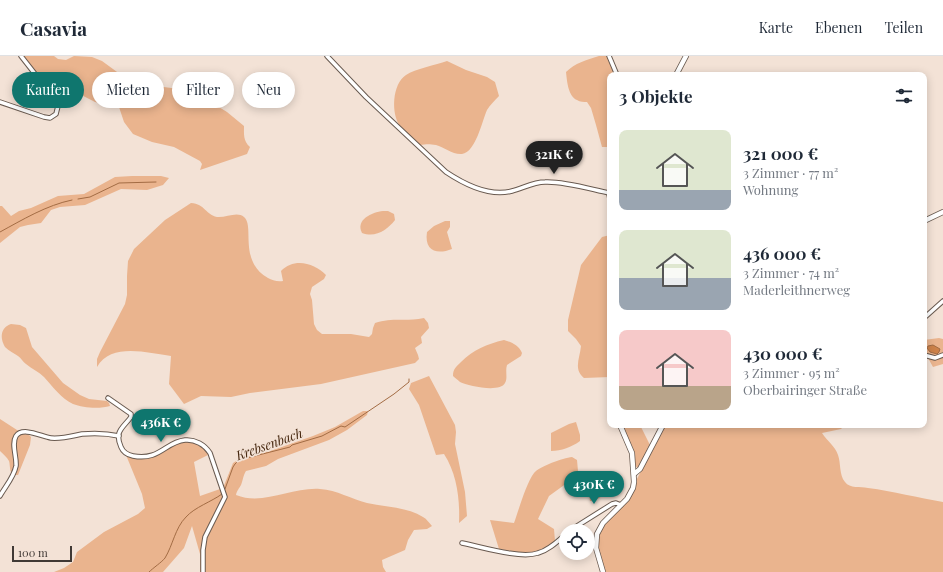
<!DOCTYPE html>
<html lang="de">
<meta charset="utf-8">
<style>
body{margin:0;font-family:"Playfair Display",serif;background:#f2f2f3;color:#1f2937;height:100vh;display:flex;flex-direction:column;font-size:15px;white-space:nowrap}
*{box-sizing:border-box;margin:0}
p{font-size:13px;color:#747a83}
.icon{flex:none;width:22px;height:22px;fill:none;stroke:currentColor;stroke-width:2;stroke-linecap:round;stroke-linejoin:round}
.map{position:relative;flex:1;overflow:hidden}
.sheet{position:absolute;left:607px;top:16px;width:320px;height:356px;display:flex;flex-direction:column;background:#fff;border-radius:8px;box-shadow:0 2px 10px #0003}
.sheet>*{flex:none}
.banner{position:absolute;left:12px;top:16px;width:380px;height:36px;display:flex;gap:8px}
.fabs{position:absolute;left:559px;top:468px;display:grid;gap:8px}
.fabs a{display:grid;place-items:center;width:36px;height:36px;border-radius:50%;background:#fff;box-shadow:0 2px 10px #0003;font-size:20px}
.scale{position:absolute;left:12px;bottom:10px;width:60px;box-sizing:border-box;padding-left:4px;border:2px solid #403935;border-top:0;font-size:11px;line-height:14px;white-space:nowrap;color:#403935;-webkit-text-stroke:3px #f3e2d6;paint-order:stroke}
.price{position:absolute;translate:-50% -34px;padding:0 9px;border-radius:14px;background:#0f766e;color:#fff;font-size:13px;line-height:26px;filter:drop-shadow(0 1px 2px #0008)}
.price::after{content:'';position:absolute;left:50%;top:24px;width:12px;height:9px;margin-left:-6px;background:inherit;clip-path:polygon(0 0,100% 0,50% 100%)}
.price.current{background:#222;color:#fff}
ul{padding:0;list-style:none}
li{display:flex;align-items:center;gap:12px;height:100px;padding:0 12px}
li span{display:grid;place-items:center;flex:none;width:112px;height:80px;border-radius:8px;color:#555}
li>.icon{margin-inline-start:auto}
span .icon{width:48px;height:48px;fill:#fffc;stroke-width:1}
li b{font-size:17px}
h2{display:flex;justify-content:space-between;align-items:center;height:48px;padding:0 12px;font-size:17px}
.pill{padding:0 14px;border-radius:18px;background:#fff;box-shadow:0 2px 10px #0003;font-size:14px;line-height:36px}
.pill.current{background:#0f766e;color:#fff}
header{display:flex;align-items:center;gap:24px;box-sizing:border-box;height:56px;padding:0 20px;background:#fff;border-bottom:1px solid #e0e1e3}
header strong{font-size:19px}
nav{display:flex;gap:22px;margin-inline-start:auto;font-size:14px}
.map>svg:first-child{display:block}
</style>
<header>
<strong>Casavia</strong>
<nav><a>Karte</a><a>Ebenen</a><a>Teilen</a></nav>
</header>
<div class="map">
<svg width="943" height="516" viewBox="0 0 943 516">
<rect width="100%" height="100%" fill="#f3e2d6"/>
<g fill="#eab48e">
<path d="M23 0H54L58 3 66 4 74 0 92 1 102 5 128 24 141 28 179 33 206 43 227 56 244 70C244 78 243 85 250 91L247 98 200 114 202 108 200 105 174 91 152 86 133 78 124 66 117 45 106 49 95 46 58 27 47 30Z"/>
<path d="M599 0H608L616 19H610V91H602L596 69 591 52 587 46C584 46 580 46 577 44 568 40 567 25 566 16 575 7 586 4 599 0Z"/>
<path d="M447 5 466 14 487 21 495 26 499 40C495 44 490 49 487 54 482 65 476 96 462 98 453 99 444 91 436 89 430 88 426 88 420 89 414 83 405 77 400 70 391 58 392 28 406 19 415 13 436 9 447 5Z"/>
<polygon points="132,120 161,120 169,122 163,129 147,134 121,133 85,149 60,151 51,154 41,167 28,169 20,171 0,187 0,150 2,150 11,160 19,155 31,152 58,140 84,138 115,121"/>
<path d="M191 147C205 148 206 159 217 161 226 162 237 155 244 161 255 170 238 205 268 222 272 224 277 226 283 225L281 215C294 201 315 207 326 219L324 223 312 231 310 238 312 244 314 268 317 274 322 278H351L369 281 372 278 373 272 375 267C393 261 405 266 424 262L428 267 429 272 421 281 422 287 415 292 418 299 419 303 415 307 321 328 250 337 231 341 201 340 184 348 169 328 171 300C148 297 111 286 97 311V303L100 296 125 248 127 239V220L128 205 134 193 165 164Z"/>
<path d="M383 155H388L394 158 395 164C387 174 376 182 362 177 355 164 372 156 383 155Z"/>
<path d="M445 165H450V171L447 176 452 193C437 199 424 195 427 176L434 170Z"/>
<path d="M610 179V321L584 322C573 313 580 302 581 290L576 283 568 275V264L581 209 602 181Z"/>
<path d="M11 268 20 269 26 272 32 291 63 327 80 339 89 343 107 345 109 347 110 350C100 353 83 352 73 348 62 343 52 330 44 321 39 316 32 313 26 308 23 306 21 302 18 300 14 297 9 295 5 291 0 282 0 272 11 268Z"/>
<polygon points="939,282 943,283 943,298 932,301 924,299 924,284"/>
<path d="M504 284C511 286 519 289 522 297L521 300 507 309C505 315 508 322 505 327 500 337 468 330 460 326 458 324 455 322 453 320 453 313 456 311 461 306 473 294 487 288 504 284Z"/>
<polygon points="943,301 943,308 933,311 928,302 934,303"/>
<path d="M429 320 455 369 456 376 455 388 465 436 467 460 459 467C460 443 457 418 444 398L436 399 419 349 409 333 411 327Z"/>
<path d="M363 355H368L367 359 347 374 329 384 278 403 266 410 246 415C243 420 243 424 241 429 239 433 237 434 236 439 263 450 292 431 320 433 337 434 351 443 367 447 385 451 407 451 423 461 427 463 429 467 432 470L427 473 414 474 408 484 405 494 382 504 383 511 386 516H200V498L192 470 184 492 163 516H54L64 512 73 506 77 496 104 476 138 458 145 452 142 438 126 399 148 401 176 387 185 385 200 388 210 398 194 406 200 440 223 432 233 407 241 402 270 395 313 380 335 371Z"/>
<path d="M0 363 17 374 28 378 31 381 30 389 18 419C8 419 11 412 9 405 7 401 3 398 0 395Z"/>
<path d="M576 366 580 379V385C572 391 561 395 551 395V377L569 368Z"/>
<polygon points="621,369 640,369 650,389 638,412 635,410 633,392"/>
<path d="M664 369H845L841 373 822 377C828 386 835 390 838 399 841 407 839 419 845 426 850 433 860 430 868 432 893 435 918 442 943 446V516H605L597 491 599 477 603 470 633 435 637 423Z"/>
<path d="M572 401 577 404 578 415 567 427 549 440 538 463 554 473 555 485C535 501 522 497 499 493L490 464 514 467C519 453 526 428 534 417 540 410 563 402 572 401Z"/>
<path d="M601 422C607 424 611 426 612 433 606 437 597 445 590 445 589 437 592 424 601 422Z"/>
</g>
<polygon fill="#cd824a" stroke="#a36c44" points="933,289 940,293 939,296 937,298 930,296 927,292 928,290"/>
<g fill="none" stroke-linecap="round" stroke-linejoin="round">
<g stroke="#a36c44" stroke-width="1">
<polyline points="78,143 90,141 119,127 156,126"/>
<path d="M0 176C22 164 47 149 72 144"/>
<polyline points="225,433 233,411 235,408 239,404 290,391 292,389 322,380 341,370 345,371 394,338 409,326 409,323"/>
<path d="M149 516C153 512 162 506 165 502 173 489 175 472 186 461 195 451 211 446 222 438"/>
</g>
<defs>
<g id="minor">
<path d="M327 0 366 41 446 116C464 128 490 141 512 135 523 132 534 126 545 126 564 125 590 133 609 137"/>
<polyline points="609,0 617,19"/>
<polyline points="0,46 44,61 50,62 56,58 58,50 57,46 21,0"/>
<polyline points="924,262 943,245"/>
<polyline points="924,299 935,302 943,299"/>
<path d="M108 342 131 358V361C123 372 114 375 121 391 123 396 128 399 133 400 160 405 165 386 185 384 195 383 205 389 210 397L225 441 205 481 203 494V516"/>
<path d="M0 440C5 431 14 421 16 410 17 401 11 388 16 380 23 370 42 381 51 382 62 383 72 380 82 378 94 377 106 377 119 380"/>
<polyline points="569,475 612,448 616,447 621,449"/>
<path d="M462 487C482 491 520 503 538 497 549 494 558 485 566 478"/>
</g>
<g id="tertiary">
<polyline points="676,19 686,0"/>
<polyline points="610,135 609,137 610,142"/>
<polyline points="924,165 943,156"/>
<polyline points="610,333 610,340"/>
<polyline points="634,418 640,413 663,369"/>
<polyline points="603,516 596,492 597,478 603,467 627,443 633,432 634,426 632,397 620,369"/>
</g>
</defs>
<use href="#minor" stroke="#695a50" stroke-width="5.5"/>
<use href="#tertiary" stroke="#695a50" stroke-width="6"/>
<use href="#minor" stroke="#fff" stroke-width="3.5"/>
<use href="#tertiary" stroke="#fff" stroke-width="4.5"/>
</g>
<g text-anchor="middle" stroke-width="3.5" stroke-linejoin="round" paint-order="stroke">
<g font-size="13" font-style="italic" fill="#46270f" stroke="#f3e2d6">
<text transform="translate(269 388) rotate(-20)" y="5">Krebsenbach</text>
</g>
</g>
</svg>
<div class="fabs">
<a><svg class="icon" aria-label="locate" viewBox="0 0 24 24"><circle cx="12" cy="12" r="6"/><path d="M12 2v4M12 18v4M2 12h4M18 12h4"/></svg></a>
</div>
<div class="scale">100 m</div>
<b class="price current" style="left:554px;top:119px">321K €</b>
<b class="price" style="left:161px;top:387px">436K €</b>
<b class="price" style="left:594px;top:449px">430K €</b>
<div class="banner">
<a class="pill current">Kaufen</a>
<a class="pill">Mieten</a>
<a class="pill">Filter</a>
<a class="pill">Neu</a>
</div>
<section class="sheet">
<h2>3 Objekte<svg class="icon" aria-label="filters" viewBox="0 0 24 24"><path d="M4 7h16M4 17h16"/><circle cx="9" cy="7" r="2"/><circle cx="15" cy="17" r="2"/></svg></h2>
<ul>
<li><span style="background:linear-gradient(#dfe7d0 75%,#9aa5b1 0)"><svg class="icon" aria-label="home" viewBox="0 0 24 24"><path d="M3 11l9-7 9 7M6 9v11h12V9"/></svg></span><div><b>321 000 €</b><p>3 Zimmer · 77 m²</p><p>Wohnung</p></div></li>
<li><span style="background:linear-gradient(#dfe7d0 60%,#9aa5b1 0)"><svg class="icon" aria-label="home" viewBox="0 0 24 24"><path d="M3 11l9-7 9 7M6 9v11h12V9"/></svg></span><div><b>436 000 €</b><p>3 Zimmer · 74 m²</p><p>Maderleithnerweg</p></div></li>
<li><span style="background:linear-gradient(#f6c9c9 70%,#b9a48a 0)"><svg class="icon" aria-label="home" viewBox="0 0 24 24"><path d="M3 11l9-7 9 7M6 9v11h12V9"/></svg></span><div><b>430 000 €</b><p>3 Zimmer · 95 m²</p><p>Oberbairinger Straße</p></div></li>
</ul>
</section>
</div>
